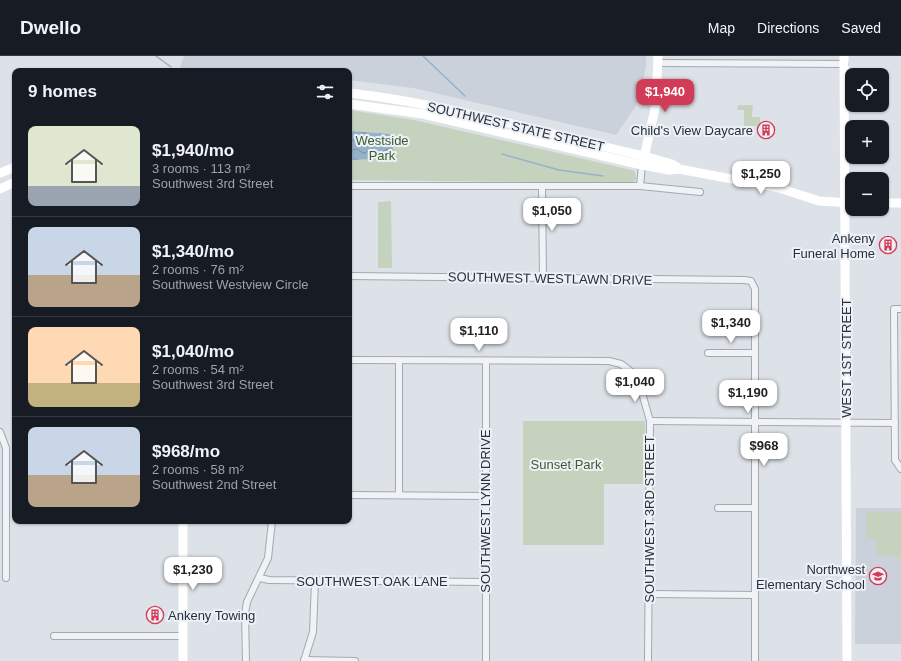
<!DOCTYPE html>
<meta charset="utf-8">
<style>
body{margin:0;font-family:Arial,sans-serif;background:#20242c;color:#f1f3f6;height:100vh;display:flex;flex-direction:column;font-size:15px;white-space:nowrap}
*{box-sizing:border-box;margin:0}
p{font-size:13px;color:#9ea1a6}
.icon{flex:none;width:22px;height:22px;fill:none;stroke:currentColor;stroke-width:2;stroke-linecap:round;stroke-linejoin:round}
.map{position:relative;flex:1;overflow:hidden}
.panel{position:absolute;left:12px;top:12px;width:340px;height:456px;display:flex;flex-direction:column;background:#171b24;border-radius:8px;box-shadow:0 1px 3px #0004}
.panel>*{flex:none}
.buttons{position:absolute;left:845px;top:12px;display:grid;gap:8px}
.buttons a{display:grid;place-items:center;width:44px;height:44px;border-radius:8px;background:#171b24;box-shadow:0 1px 3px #0004;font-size:20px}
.price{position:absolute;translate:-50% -34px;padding:0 9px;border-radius:8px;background:#fff;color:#222;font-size:13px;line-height:26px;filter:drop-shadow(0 1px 2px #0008)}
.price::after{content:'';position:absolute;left:50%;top:24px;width:12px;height:9px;margin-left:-6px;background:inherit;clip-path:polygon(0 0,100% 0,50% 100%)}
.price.active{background:#d33c58;color:#fff}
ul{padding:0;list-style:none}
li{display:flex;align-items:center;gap:12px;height:100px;padding:0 16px}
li+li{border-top:1px solid #363941}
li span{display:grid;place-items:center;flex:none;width:112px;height:80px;border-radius:8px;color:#555}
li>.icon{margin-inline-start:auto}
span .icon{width:48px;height:48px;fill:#fffc;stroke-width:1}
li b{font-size:17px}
h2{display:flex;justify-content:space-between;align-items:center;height:48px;padding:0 16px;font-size:17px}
header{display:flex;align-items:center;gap:24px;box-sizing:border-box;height:56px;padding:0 20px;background:#171b24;border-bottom:1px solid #363941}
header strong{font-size:19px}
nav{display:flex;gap:22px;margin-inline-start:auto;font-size:14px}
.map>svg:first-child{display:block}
</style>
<header>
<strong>Dwello</strong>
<nav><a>Map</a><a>Directions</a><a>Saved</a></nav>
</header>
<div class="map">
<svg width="901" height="605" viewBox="0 0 901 605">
<defs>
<pattern id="water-waves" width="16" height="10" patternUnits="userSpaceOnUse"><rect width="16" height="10" fill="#96b1ca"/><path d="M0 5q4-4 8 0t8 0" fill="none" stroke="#7a90a5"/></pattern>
</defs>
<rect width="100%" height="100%" fill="#dde2e8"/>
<g fill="#cbd1da">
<polygon points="184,0 646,0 646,10 642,31 636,50 616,79 413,32 349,24 349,15 185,15 180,11"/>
<polygon points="856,452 901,452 901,588 855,588"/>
</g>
<g fill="#c4d2be">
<polygon points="738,49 753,49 752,61 760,61 760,70 744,70 744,54 737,54"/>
<polygon points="349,54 414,64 623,112 635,115 636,123 634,126 624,127 349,124"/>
<polygon points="391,145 392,212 378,212 378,146"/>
<polygon points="523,365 645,365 645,428 604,428 604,489 523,489"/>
<polygon points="866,456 901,456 901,502 896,502 895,499 877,500 876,483 866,482"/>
</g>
<polygon fill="url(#water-waves)" points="349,75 390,78 395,102 349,104"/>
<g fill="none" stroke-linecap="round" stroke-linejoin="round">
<g stroke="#96b1ca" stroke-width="1.5">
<polyline points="156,0 171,11"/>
<polyline points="423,0 465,40"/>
<polyline points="502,98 559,114 603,120"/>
</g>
<defs>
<g id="street">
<polyline points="658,7 845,8"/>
<polyline points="349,130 640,130 700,136"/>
<polyline points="542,130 543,223"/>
<polyline points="640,130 642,109"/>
<polyline points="349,220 744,224 751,225 755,233 755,605"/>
<polyline points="901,253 894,253 895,404 901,413"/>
<polyline points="708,297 755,297"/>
<polyline points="349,304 609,305 621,308 634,318 638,323 650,365 648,605"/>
<polyline points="399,304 399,439"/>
<polyline points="486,305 486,605"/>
<polyline points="650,365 895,367"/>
<polyline points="0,376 6,392 6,522"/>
<polyline points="349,439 485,440"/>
<polyline points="718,452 755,452"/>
<polyline points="260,522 269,524 485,526"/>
<polyline points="649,538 755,539"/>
<polyline points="54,580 183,580"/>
<polyline points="304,604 355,605"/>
<polyline points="246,605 245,558 247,546 268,502 272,465"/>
<polyline points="304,605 313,576 315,525"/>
</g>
</defs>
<use href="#street" stroke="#a2a9b2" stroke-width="8"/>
<use href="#street" stroke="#f0f2f6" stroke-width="6"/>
<g stroke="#fff" stroke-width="9">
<polyline points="844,0 847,605"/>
<path d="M349 37C448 48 547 78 644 100L672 108 677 111"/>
<polyline points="349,48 423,58 642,109 669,114 679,113 779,132 819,145 852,147"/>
<polyline points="643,106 656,48 658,0"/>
<polyline points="0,117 15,111"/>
<polyline points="0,133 15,126"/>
<polyline points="882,147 901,147"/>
<polyline points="183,465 183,605"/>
</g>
</g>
<defs>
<symbol id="building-ring" viewBox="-11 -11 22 22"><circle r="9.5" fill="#edf1f5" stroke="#d33c58" stroke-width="1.5"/><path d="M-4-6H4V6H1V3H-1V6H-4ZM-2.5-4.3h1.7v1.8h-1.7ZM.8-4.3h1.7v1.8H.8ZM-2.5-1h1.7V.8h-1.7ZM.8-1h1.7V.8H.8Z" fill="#d33c58"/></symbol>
<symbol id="school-ring" viewBox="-11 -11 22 22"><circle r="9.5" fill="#edf1f5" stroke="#d33c58" stroke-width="1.5"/><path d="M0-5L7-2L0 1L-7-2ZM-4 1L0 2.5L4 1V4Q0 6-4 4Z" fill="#d33c58"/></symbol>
</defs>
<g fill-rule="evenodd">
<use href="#building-ring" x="756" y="64" width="20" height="20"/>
<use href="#building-ring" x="878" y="179" width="20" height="20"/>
<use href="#school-ring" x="868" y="510" width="20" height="20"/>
<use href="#building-ring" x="145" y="549" width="20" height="20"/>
</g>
<g text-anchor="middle" stroke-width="4" stroke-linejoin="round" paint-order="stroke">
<g font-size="13" fill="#26303f" stroke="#edf1f5">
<text transform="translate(516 70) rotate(13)" y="5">SOUTHWEST STATE STREET</text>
<text transform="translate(550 222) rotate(1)" y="5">SOUTHWEST WESTLAWN DRIVE</text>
<text transform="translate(846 302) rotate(-90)" y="5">WEST 1ST STREET</text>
<text transform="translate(485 455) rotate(-90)" y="5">SOUTHWEST LYNN DRIVE</text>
<text transform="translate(649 463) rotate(-90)" y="5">SOUTHWEST 3RD STREET</text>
<text x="372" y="530">SOUTHWEST OAK LANE</text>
</g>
<g font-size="13" fill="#26303f" stroke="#edf1f5" text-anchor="end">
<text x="753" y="79">Child's View Daycare</text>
<text x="875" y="187">Ankeny<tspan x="875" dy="15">Funeral Home</tspan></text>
<text x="865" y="518">Northwest<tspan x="865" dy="15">Elementary School</tspan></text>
<text x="168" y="564" text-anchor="start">Ankeny Towing</text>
</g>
<g font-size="13" fill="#3c5b33" stroke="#edf1f5">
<text x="382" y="89">Westside<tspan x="382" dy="15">Park</tspan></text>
<text x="566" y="413">Sunset Park</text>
</g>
</g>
</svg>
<div class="buttons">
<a><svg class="icon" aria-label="locate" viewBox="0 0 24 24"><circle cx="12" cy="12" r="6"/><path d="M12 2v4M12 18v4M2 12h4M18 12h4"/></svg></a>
<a>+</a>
<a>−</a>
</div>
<b class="price active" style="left:665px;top:57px">$1,940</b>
<b class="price" style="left:761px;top:139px">$1,250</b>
<b class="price" style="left:552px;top:176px">$1,050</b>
<b class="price" style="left:731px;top:288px">$1,340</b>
<b class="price" style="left:479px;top:296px">$1,110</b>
<b class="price" style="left:635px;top:347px">$1,040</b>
<b class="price" style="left:748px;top:358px">$1,190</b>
<b class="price" style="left:764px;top:411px">$968</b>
<b class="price" style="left:193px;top:535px">$1,230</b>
<section class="panel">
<h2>9 homes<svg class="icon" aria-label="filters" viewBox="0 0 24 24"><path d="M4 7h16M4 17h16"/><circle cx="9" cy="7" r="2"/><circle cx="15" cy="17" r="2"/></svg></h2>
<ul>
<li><span style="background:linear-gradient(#dfe7d0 75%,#9aa5b1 0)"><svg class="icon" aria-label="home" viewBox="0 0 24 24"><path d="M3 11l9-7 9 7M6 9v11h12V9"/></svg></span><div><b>$1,940/mo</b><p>3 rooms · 113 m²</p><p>Southwest 3rd Street</p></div></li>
<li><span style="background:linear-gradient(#c9d6e8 60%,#b9a48a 0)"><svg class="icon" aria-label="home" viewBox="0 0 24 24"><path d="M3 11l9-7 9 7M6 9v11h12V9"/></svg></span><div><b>$1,340/mo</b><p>2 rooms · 76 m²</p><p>Southwest Westview Circle</p></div></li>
<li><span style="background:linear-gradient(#ffd9b3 70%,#c2b280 0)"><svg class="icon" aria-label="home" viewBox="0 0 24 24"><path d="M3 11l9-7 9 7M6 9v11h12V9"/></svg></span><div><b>$1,040/mo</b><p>2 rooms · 54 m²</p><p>Southwest 3rd Street</p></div></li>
<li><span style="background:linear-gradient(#c9d6e8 60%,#b9a48a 0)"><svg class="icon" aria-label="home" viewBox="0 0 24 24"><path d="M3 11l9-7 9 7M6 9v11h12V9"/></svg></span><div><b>$968/mo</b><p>2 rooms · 58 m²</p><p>Southwest 2nd Street</p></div></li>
</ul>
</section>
</div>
